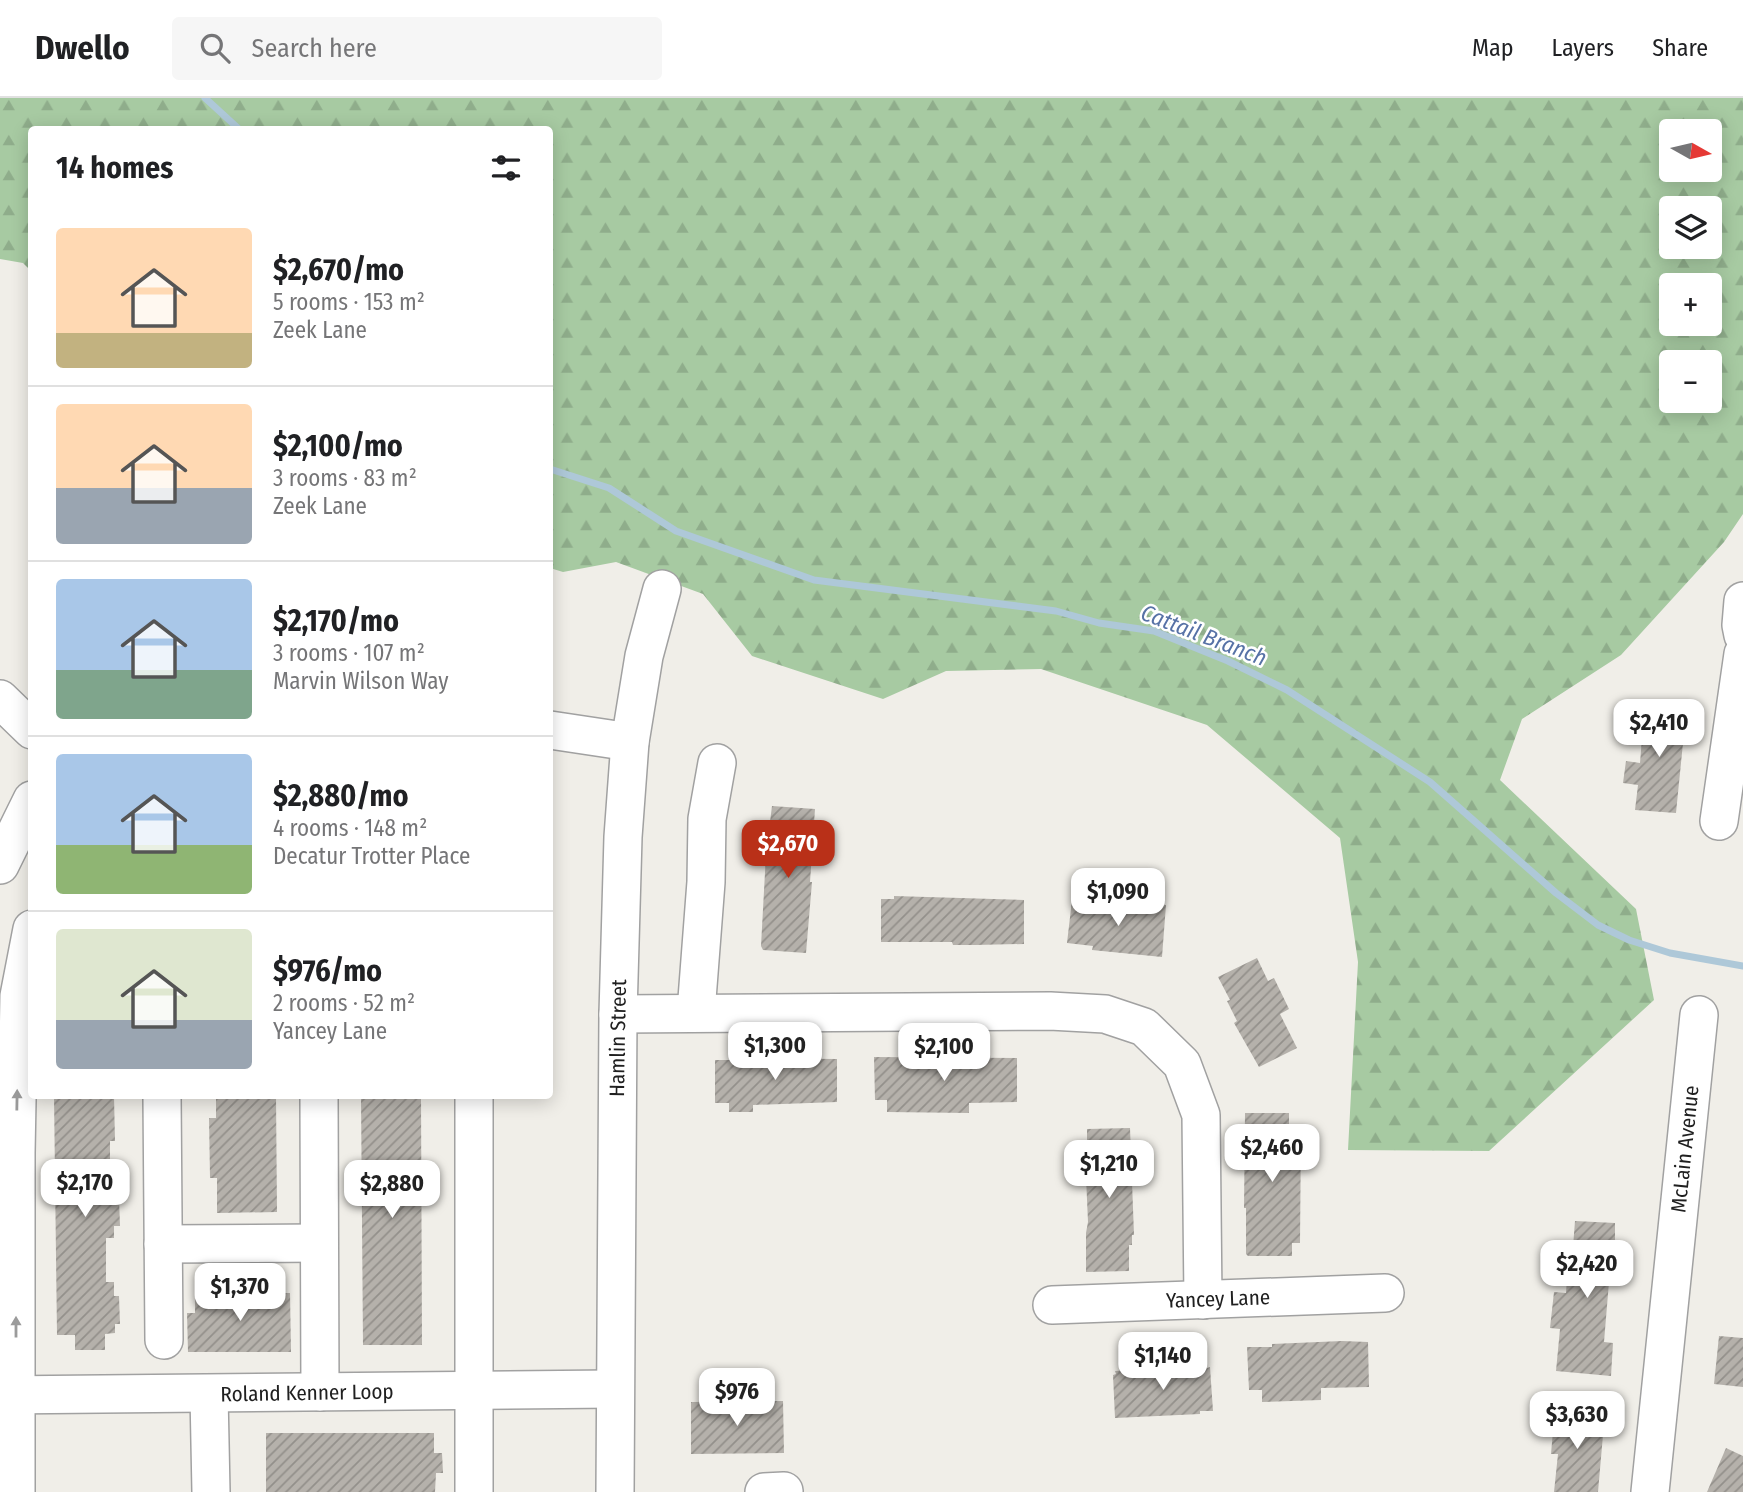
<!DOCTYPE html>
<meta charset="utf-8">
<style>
body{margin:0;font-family:"Fira Sans Condensed",sans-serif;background:#f6f6f6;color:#202124;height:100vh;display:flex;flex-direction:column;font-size:26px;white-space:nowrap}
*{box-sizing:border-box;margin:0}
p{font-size:23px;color:#757577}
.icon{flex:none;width:38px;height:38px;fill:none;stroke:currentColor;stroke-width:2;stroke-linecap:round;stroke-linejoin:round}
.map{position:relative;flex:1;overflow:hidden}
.side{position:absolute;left:28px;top:28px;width:525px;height:973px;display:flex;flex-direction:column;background:#fff;border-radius:7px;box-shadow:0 4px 18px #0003}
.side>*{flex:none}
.needle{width:46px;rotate:98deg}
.controls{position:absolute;left:1659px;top:21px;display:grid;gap:14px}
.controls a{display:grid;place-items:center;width:63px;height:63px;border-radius:7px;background:#fff;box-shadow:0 4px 18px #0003;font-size:35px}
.price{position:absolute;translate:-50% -60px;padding:0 16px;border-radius:14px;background:#fff;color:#222;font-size:23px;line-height:46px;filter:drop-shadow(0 2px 4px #0008)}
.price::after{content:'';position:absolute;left:50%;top:42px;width:21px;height:16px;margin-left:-10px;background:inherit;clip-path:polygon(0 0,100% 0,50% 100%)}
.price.active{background:#b93018;color:#fff}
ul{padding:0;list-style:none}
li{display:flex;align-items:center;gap:21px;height:175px;padding:0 28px}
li+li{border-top:2px solid #e0e0e0}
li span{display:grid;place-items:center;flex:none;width:196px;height:140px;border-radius:7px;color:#555}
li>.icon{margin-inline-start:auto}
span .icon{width:84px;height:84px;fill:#fffc;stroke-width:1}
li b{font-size:30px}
h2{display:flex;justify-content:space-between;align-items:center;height:84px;padding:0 28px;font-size:30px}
header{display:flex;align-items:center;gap:42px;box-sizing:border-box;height:98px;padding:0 35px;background:#fff;border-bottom:2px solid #e0e0e0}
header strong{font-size:33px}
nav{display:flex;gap:38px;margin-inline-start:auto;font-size:24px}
.search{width:490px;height:63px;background:#f6f6f6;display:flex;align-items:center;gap:18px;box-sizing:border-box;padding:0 24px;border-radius:7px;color:#757577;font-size:26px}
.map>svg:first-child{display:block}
</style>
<header>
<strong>Dwello</strong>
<div class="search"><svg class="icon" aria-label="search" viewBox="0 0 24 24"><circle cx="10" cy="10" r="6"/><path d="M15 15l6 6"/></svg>Search here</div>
<nav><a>Map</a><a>Layers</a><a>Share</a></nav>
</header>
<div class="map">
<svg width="1743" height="1394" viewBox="0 0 1743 1394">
<defs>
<pattern id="forest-firs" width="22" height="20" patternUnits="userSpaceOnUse" patternTransform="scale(1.75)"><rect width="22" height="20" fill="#a7caa2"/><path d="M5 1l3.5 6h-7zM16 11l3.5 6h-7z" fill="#8fad8b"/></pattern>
<pattern id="building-hatch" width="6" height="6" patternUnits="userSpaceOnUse" patternTransform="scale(1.75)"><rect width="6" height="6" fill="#b5b1ab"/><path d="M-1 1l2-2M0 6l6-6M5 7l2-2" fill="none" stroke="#93908b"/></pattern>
</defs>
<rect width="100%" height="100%" fill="#f0eee8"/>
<path fill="url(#forest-firs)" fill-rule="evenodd" d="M0 0H1743V416L1724 444 1621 557 1522 621 1500 682 1636 811 1654 902 1489 1053 1348 1052 1358 864 1340 740 1207 627 1041 571 946 573 883 601 752 558 703 496 616 464 563 474 550 470V32H32L31 173 23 165 0 161ZM1671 33H1710V72H1671ZM1671 110H1710V149H1671ZM1671 187H1710V226H1671ZM1671 264H1710V303H1671Z"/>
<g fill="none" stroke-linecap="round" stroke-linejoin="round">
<g stroke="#aec8d8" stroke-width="7">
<polyline points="205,0 240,32"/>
<polyline points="550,371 609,390 676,433 814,482 1056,513 1099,525 1154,533 1228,563 1287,592 1430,684 1556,795 1598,827 1629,842 1670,855 1743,868"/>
</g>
</g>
<g fill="url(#building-hatch)">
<polygon points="1659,603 1687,605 1676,715 1635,712 1638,687 1623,685 1626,663 1640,665 1644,615 1658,616"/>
<polygon points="772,708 815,711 810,784 812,784 806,855 763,852 761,848 766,756"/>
<polygon points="894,798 1024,802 1024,846 975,847 953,847 952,844 881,844 881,801 894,801"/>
<polygon points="1072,802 1141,811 1142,804 1166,807 1162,859 1092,852 1093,848 1067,845"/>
<polygon points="1257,860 1268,883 1274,880 1289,911 1280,916 1297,950 1259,969 1234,925 1237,923 1227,903 1230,902 1218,879"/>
<polygon points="874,959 1017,960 1017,1004 969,1005 969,1015 887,1014 887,1002 875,1002"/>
<polygon points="742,960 837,961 837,1004 753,1007 753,1014 729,1014 729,1005 715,1005 715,962 742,962"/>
<polygon points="54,998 114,998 115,1043 110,1043 110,1088 114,1088 114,1100 119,1100 120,1128 114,1128 114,1140 106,1140 106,1184 114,1184 114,1198 119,1198 120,1226 115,1226 115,1235 105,1236 105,1252 75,1252 75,1237 57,1237"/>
<polygon points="216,998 276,998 277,1114 217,1115 217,1080 210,1080 209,1020 216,1020"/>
<polygon points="361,998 421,998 422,1247 363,1247"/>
<polygon points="1245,1015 1289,1015 1289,1027 1301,1027 1300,1145 1292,1145 1292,1158 1248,1158 1246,1156 1246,1110 1244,1110"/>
<polygon points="1130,1030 1134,1137 1132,1137 1132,1147 1129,1147 1129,1173 1086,1174 1086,1135 1088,1124 1085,1056 1087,1056 1087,1031"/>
<polygon points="1575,1123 1615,1125 1615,1153 1623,1153 1621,1185 1609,1184 1604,1244 1613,1245 1611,1278 1556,1273 1560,1231 1550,1230 1554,1194 1566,1195 1569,1149 1573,1149"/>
<polygon points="195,1195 290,1195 291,1254 188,1254 187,1215 195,1215"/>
<polygon points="1719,1238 1743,1240 1743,1289 1714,1286"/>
<polygon points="1342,1243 1368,1244 1369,1289 1321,1290 1321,1302 1262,1304 1262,1292 1249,1292 1247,1249 1272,1249 1272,1246"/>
<polygon points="1207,1267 1207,1270 1210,1269 1213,1313 1200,1313 1200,1316 1115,1320 1113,1277 1116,1276 1115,1273"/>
<polygon points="783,1303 784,1355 691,1356 691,1304"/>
<polygon points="1555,1310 1597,1314 1594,1336 1603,1337 1598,1394 1554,1394 1558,1356 1551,1356"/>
<polygon points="266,1335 434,1335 434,1355 442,1355 443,1375 436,1375 435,1394 266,1394"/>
<polygon points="1726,1350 1743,1358 1743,1394 1707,1394"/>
</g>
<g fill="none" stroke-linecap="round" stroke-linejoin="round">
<defs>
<g id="minor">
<polyline points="1743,503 1741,527 1743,537"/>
<polyline points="0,601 32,632"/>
<polyline points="550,632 630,644"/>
<polyline points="1719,723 1743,556"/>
<polyline points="0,767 32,702"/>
<polyline points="696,914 706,784 707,721 717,665"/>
<polyline points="618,916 1050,913 1105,916 1144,929 1182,966 1201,1017 1203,1202"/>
<polyline points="162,998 164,1242"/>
<polyline points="319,998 320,1294"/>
<polyline points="163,1146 319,1145"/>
<polyline points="1052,1207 1385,1195"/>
<polyline points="209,1296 211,1394"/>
<polyline points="0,1297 614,1291"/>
<polyline points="16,1394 16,1055 19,898 32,831"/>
<polyline points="474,1394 474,998"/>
<polyline points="615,1394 618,916 623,739 630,644 644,558 662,491"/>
<polyline points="764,1394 784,1393"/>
<polyline points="1650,1394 1699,917"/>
</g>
</defs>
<use href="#minor" stroke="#a1a1a1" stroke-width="40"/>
<use href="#minor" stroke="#fff" stroke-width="37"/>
</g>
<defs><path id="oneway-solid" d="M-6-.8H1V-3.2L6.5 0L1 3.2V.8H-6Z" transform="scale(1.75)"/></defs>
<g fill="#9b9b9b">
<use href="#oneway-solid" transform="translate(17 1002) rotate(-89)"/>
<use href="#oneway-solid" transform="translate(16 1229) rotate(-90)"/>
</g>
<g text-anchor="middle" stroke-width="5" stroke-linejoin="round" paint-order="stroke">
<g font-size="21" fill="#202020" stroke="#fff">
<text transform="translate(618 940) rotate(-89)" y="7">Hamlin Street</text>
<text transform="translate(1685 1051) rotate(-84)" y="7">McLain Avenue</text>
<text transform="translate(1218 1201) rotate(-2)" y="7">Yancey Lane</text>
<text transform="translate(307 1295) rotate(-1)" y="7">Roland Kenner Loop</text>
</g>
<g font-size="23" font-style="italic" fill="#5772a6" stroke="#fff">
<text transform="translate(1204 537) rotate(21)" y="8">Cattail Branch</text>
</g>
</g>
</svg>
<div class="controls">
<a><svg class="needle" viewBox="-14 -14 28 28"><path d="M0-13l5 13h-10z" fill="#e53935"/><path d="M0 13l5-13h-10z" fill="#757577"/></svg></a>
<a><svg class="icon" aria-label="layers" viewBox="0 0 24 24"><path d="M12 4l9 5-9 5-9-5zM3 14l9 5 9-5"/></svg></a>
<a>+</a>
<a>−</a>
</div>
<b class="price" style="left:1659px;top:661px">$2,410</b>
<b class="price active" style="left:788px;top:782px">$2,670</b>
<b class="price" style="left:1118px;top:830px">$1,090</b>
<b class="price" style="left:775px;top:984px">$1,300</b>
<b class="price" style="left:944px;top:985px">$2,100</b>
<b class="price" style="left:1272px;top:1086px">$2,460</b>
<b class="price" style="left:1109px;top:1102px">$1,210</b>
<b class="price" style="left:85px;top:1121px">$2,170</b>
<b class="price" style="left:392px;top:1122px">$2,880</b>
<b class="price" style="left:1587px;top:1202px">$2,420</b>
<b class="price" style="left:240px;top:1225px">$1,370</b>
<b class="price" style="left:1163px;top:1294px">$1,140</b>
<b class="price" style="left:737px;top:1330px">$976</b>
<b class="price" style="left:1577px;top:1353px">$3,630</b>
<section class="side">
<h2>14 homes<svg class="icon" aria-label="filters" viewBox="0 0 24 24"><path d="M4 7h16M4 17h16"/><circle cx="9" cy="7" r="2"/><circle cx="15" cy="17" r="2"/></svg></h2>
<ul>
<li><span style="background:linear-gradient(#ffd9b3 75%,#c2b280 0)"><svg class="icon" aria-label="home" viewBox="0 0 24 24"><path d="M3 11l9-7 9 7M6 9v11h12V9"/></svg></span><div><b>$2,670/mo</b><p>5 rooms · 153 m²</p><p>Zeek Lane</p></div></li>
<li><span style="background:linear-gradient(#ffd9b3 60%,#9aa5b1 0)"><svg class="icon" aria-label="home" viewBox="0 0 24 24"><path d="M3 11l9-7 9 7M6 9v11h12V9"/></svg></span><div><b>$2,100/mo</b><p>3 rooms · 83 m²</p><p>Zeek Lane</p></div></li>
<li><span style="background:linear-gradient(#a9c7e8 65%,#7fa58c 0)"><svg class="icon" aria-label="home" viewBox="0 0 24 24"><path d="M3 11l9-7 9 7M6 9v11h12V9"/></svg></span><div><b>$2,170/mo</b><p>3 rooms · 107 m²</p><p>Marvin Wilson Way</p></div></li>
<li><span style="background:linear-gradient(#a9c7e8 65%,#8fb573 0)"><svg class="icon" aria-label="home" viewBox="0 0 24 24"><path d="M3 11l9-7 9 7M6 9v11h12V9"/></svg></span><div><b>$2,880/mo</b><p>4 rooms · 148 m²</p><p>Decatur Trotter Place</p></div></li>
<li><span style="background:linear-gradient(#dfe7d0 65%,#9aa5b1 0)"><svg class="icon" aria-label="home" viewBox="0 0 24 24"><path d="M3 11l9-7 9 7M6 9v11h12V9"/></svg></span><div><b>$976/mo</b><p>2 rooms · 52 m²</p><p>Yancey Lane</p></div></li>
</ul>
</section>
</div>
